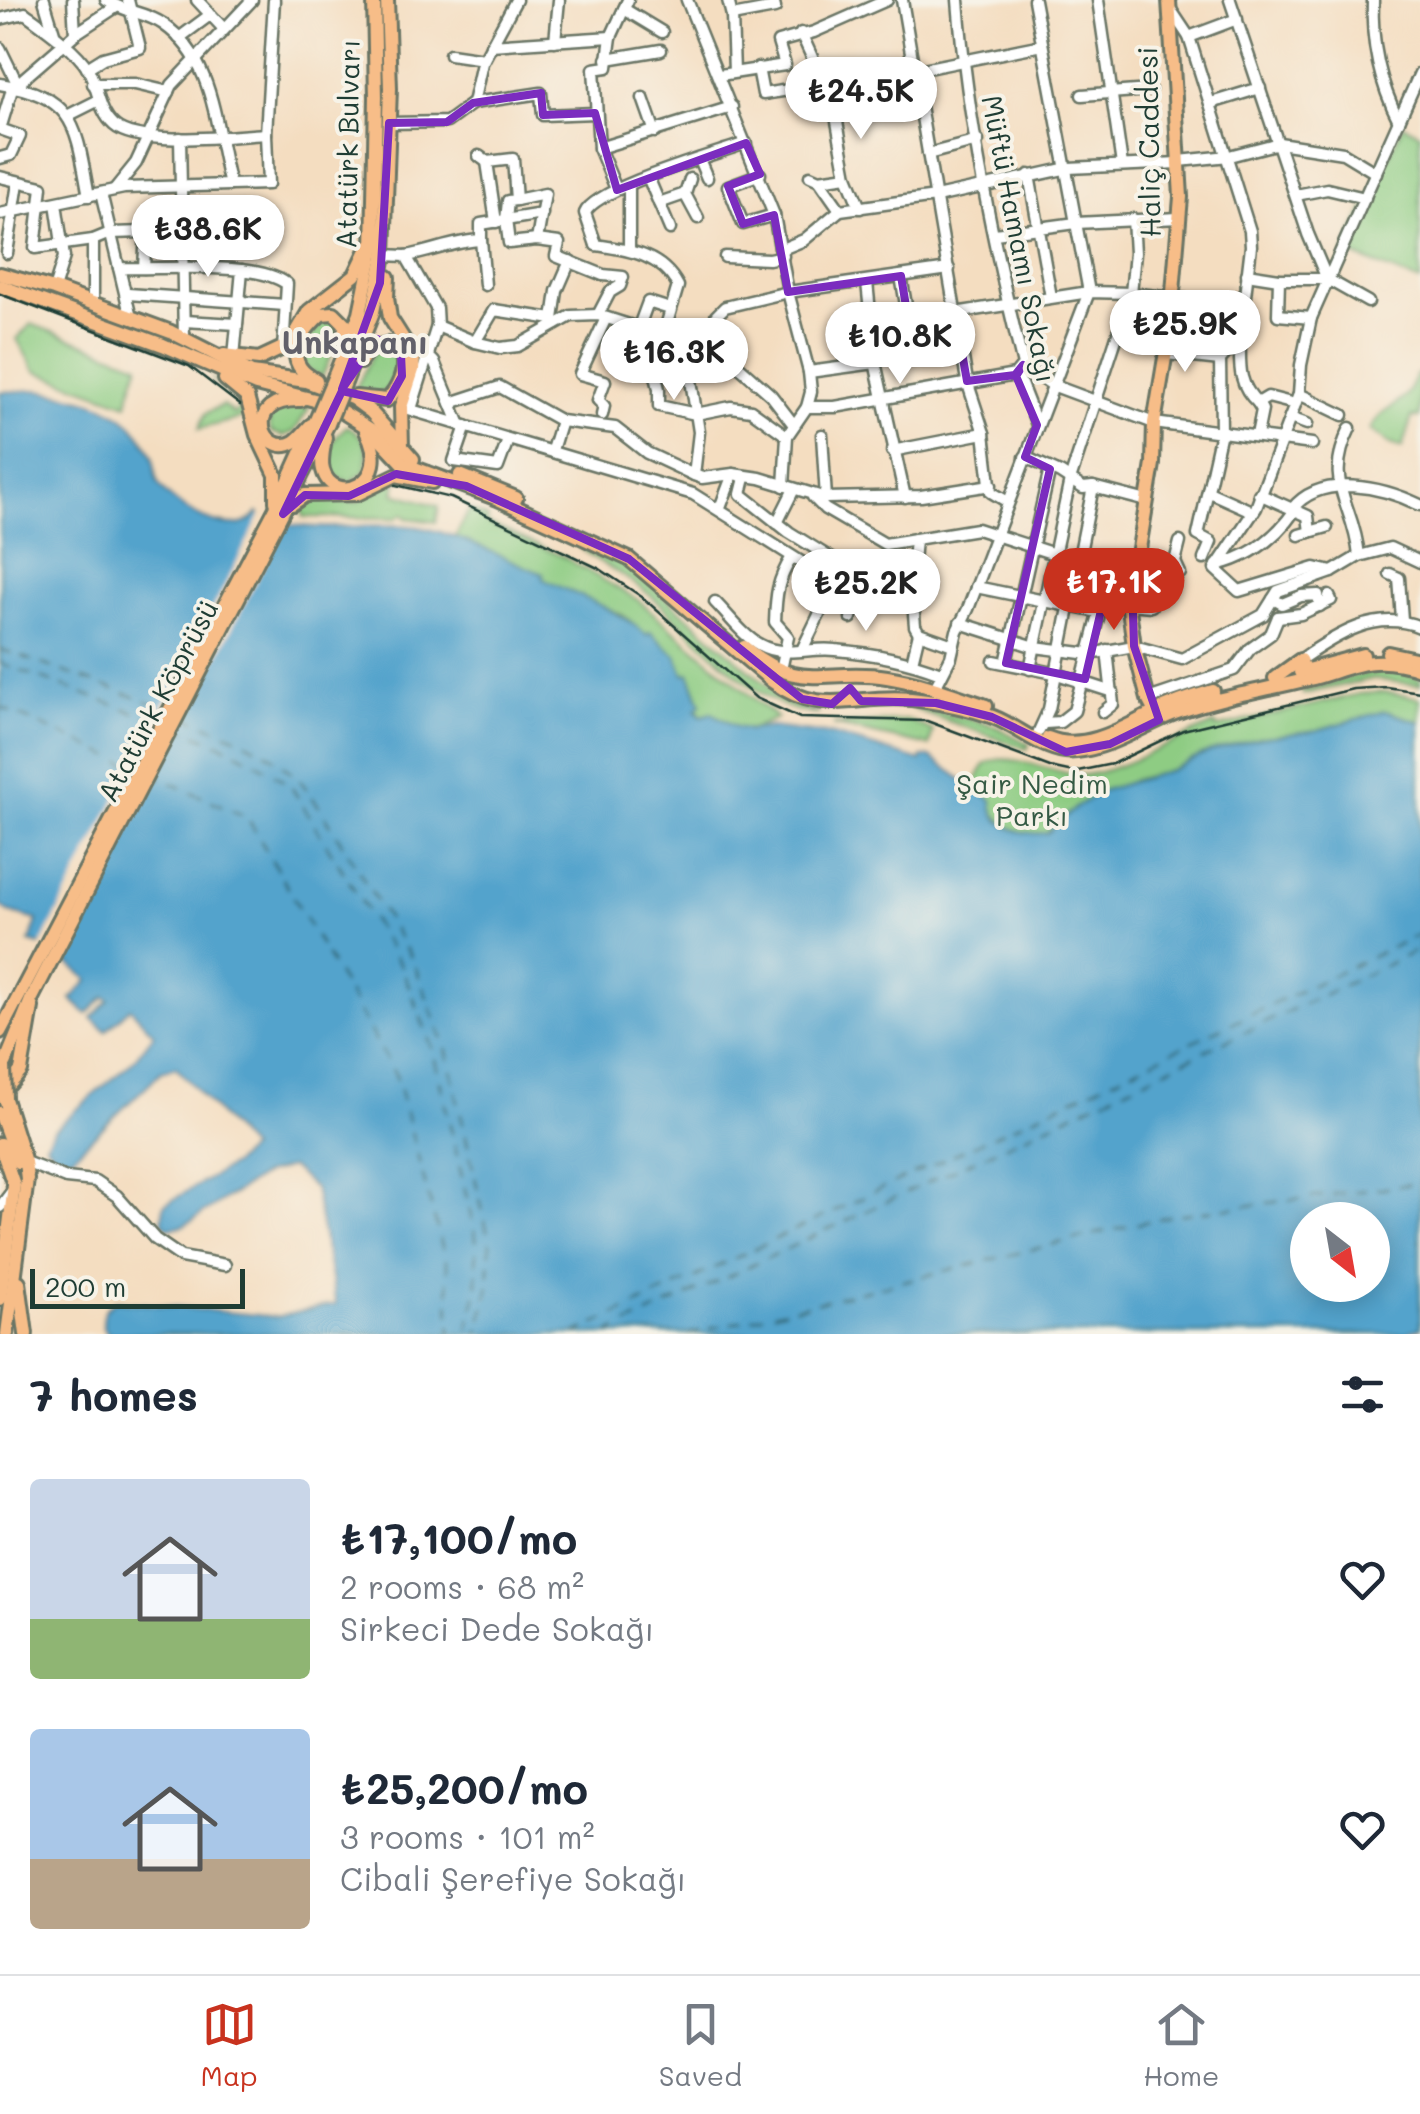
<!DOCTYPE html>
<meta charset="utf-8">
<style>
body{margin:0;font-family:Mali,sans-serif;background:#f2f2f3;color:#1f2937;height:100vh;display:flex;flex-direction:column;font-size:38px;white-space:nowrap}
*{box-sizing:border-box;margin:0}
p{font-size:32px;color:#747a83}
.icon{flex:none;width:55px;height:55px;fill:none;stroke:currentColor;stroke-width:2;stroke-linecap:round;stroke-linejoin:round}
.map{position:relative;height:1334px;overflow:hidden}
.details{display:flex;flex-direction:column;background:#fff;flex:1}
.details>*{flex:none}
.needle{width:65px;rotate:149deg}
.controls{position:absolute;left:1290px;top:1202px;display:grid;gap:20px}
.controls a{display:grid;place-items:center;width:100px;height:100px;border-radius:50%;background:#fff;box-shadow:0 5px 25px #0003;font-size:50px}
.scale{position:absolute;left:30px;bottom:25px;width:215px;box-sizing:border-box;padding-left:10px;border:5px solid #1f3d34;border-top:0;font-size:28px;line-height:35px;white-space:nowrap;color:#1f3d34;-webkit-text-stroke:8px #f7f3e8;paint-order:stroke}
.price{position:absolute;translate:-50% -85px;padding:0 22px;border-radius:35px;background:#fff;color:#222;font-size:32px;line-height:65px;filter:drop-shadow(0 2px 5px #0008)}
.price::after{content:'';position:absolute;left:50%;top:60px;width:30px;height:22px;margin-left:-15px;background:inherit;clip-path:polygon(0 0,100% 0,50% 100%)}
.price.current{background:#c8321e;color:#fff}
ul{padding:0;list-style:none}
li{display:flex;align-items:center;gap:30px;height:250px;padding:0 30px}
li span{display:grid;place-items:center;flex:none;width:280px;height:200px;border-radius:10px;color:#555}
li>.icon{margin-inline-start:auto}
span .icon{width:120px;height:120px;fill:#fffc;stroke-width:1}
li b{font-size:42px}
h2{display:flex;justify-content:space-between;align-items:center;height:120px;padding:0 30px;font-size:42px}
.tabs{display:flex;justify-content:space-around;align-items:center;height:140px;border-top:2px solid #e0e1e3;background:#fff;font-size:28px;color:#747a83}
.tabs a{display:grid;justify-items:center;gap:5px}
.tabs .current{color:#c8321e}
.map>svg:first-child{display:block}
</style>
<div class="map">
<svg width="1420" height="1334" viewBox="0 0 1420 1334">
<rect width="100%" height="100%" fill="#f7f3e8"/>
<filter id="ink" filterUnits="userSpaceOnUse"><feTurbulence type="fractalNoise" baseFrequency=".01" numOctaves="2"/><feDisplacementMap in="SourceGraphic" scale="20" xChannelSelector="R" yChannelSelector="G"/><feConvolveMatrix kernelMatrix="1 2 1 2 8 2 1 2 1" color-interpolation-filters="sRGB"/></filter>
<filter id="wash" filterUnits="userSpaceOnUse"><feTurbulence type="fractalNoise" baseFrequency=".0048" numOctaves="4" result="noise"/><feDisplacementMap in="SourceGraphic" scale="40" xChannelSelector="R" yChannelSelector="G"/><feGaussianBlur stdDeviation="2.25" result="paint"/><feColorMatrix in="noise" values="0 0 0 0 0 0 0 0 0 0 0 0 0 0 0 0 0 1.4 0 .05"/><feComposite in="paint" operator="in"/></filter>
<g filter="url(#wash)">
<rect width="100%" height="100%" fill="#f4ddc0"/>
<g fill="#8ecc83" stroke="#56845c" stroke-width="2.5">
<polygon points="1403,125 1420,133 1420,282 1345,252"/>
<polygon points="329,317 339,324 338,339 322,377 304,368 301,358 317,326"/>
<polygon points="31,324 139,364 127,404 35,371 17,339"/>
<polygon points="384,350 395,355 398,363 388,390 375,396 355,390 374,352"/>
<path d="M1420 373 1419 418 1412 417 1402 448 1390 444 1370 430C1383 403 1406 410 1416 375Z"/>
<path d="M211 378C231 389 242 394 246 417L199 429 206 413 223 405 234 414 242 405Z"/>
<polygon points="297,406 309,408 294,432 283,436 271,432 269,425 271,414 281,407"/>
<path d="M347 426C367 436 370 450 366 471L350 482 334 476C322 458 332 438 347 426Z"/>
<polygon points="397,479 394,493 439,506 436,522 407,518 403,514 396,518 304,517 300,506 307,500 357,502"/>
<polygon points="469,510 488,518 486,523 562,556 638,600 777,718 749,730 737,727 721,718 701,717 684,674 647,636 623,615 588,602 542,579 543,575 454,539"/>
<path d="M582 544 631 568 774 691 788 701 819 714C758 712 697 634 651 596 629 577 603 566 580 548Z"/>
<polygon points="1376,670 1398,671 1420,679 1420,685 1372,679 1303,694 1302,690"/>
<path d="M1385 692 1420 698V722L1385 711 1318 730 1260 738 1209 752 1171 770 1134 780 1058 822 1047 833C1004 838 997 815 974 786 977 780 980 770 985 765 1004 747 1059 777 1084 775 1116 773 1180 737 1215 724L1216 728 1359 694Z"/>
<polygon points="917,706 992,725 1029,744 1027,749 914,709"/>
<polygon points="908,720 933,731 929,746 833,725"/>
</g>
<path fill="#52a3cc" stroke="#387080" stroke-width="2.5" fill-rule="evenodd" d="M38 390C70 396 106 400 131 424 138 431 150 448 153 457 156 467 153 476 160 486 176 510 238 543 258 513 306 540 367 519 419 527 456 533 508 560 543 574V579C580 597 616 608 647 635L650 632 676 655 684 674 689 673 701 704 696 710 701 716 712 713 736 727 749 730 771 727 834 735 921 761 922 757H930L992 800C992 829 1023 835 1047 833L1079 805 1104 790 1171 770 1209 752 1260 738 1318 730 1385 711 1420 722V1328L1405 1334H109L103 1328C103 1314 103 1307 116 1301L277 1317 336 1304 314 1188 290 1167 265 1174 183 1226 168 1228 162 1222 164 1205 232 1165 250 1149 176 1067 161 1072 72 1157 58 1160 46 1144 53 1130 134 1060 154 1034 130 1008 106 1031 92 1018 109 1000 105 997 87 1014 71 999 89 980 50 948 30 942 37 920 9 912 0 905V392ZM1308 1220H1372V1285H1308Z"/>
<polygon fill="#f4ddc0" points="263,510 288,519 61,963 38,950"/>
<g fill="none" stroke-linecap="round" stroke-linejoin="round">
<g stroke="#2e5c62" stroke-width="2.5" stroke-dasharray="12 10" stroke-linecap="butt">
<polyline points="0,649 163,707"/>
<polyline points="0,663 158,721"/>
<polyline points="0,707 135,767"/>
<polyline points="185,716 241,739 272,756 300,780 323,812 413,961 446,1048 490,1244 488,1293 478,1334"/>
<path d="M175 727C219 743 256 757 292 788L402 968 432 1047 476 1238 477 1289 467 1334"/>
<polyline points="151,774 247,817 396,1076 447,1265 451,1334"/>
<polyline points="575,1334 1420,934"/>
<polyline points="607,1334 1420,949"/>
<polyline points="688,1334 1169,1216 1420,1183"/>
</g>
</g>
</g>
<g filter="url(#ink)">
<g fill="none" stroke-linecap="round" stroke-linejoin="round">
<defs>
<g id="minor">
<polyline points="44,0 54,33"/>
<polyline points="73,0 75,34"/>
<path d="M106 0C123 12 146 12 163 24 216 60 215 130 230 185"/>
<polyline points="197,0 223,28"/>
<polyline points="687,0 774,215 788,292 809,372 811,392 807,407 787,436 784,486"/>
<polyline points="728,0 732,16 734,72"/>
<polyline points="902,0 967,381 984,433 991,492 1008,502"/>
<path d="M958 0C967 121 994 248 1023 365L1017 374 1037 425"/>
<polyline points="1098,0 1122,165"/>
<polyline points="1230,0 1308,234 1327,279 1368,302"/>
<path d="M1373 0C1371 44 1379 82 1399 121"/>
<polyline points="624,9 662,32"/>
<polyline points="1171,10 1189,37 1250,231 1251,246 1240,338 1220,360 1221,432 1198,535 1211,542 1204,559"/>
<polyline points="732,16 775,8 773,0"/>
<path d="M0 19 25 13C44 27 76 49 88 69 98 86 98 111 114 125 138 147 232 136 266 134"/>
<polyline points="801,33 825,86"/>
<polyline points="1189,37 1237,19"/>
<polyline points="179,38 210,15"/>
<polyline points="555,41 559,0"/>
<polyline points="491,45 611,37"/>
<polyline points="0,48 19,87"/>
<polyline points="450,54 484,59"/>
<polyline points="607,59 661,50"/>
<polyline points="87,68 103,58 140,48 128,0"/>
<polyline points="758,68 763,94 913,71 1042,45"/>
<polyline points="720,75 785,65 778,42 814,32 887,0"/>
<path d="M0 84C78 97 76 129 89 196"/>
<polyline points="93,84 135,84 169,92"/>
<polyline points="19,87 23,79 75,34 116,7"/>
<polyline points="1082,95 1150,90"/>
<polyline points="643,98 655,132"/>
<polyline points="473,103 541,93 543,115 595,113"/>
<polyline points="1211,103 1260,88"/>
<polyline points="69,115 99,100"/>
<polyline points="836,116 847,176 860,208"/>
<polyline points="389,123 447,122 473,103 482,63 516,0"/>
<polyline points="180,138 184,338"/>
<polyline points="599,148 732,107"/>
<polyline points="928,154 978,141"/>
<polyline points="479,156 487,162 513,159 516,200 508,201 506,220 509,243 537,240 559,243 556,256 603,275 623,277 620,286 610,292 598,315"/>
<polyline points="0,158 11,155 20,136 0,129 13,86"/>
<polyline points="699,159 707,178"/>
<polyline points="1179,161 1229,156 1279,143 1343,153 1376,173"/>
<polyline points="487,162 496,222"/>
<polyline points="760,174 728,186 743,224 774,215"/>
<polyline points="1029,175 1051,297"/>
<polyline points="810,176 819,180 847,176"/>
<polyline points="0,177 42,187 35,248 93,240 110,233 181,231"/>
<polyline points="648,177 670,229"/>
<polyline points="690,179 685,194 698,218"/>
<polyline points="819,180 840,210"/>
<polyline points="115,189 136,163 172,85 252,0"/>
<polyline points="616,189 599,148 594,69 607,67 611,37 628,0"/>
<polyline points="101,193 131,318"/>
<polyline points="1296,195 1327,189 1365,198"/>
<polyline points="516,200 545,194 537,240"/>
<polyline points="659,203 685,194"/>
<polyline points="0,214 124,188 268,184 266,134 274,0"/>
<polyline points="995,234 1076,223 1179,218"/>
<polyline points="93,240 93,303"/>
<polyline points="481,240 485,285"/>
<path d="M596 245C629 250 661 254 678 286L654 367 659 389V406L696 414 731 407 751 410 787 436"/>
<path d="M596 245 585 213C595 188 716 154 746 143"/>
<polyline points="782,249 804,240 840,210 936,197 1068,168 1179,163"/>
<polyline points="629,250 629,185"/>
<polyline points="7,253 18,183"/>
<polyline points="384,255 406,256 436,308 437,326 411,409"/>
<path d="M406 256C432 252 454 241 481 240V224L542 214"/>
<polyline points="725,257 769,259 783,256"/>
<path d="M119 268C161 270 255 260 287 284L283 350"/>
<polyline points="144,268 146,230"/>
<polyline points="1247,274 1279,279 1327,279"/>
<polyline points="901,276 915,358 962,353"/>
<polyline points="1279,279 1278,315 1311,318"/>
<polyline points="867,282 875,362 905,497"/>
<polyline points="54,289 64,257 56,203"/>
<polyline points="128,294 285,305"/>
<polyline points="955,313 1089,292 1131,293 1244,306"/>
<polyline points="553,319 557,291 570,261"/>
<polyline points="184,321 237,324"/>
<polyline points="437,326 475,342 500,348 518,346 571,316 598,315 728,357 771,395 794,425"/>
<polyline points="638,329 648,302 670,309"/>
<path d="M1240 339C1240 364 1237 384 1258 403L1268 397 1295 404"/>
<polyline points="475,342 494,310 553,319 556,324"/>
<polyline points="1167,354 1220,360"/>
<polyline points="427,355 434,362 460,425"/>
<polyline points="234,357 242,270"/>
<polyline points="858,364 843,343 842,331 854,320 871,313"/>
<polyline points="1023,365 1052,385 1154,423 1312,444"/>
<polyline points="809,372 875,363"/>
<polyline points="1299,394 1343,415"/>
<polyline points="451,403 500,387 561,421 615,428 647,453 694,475 702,478 733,474 760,478 826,498 921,496 991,485"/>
<polyline points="401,407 693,494 857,597 883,585"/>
<polyline points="807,407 835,407 1015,375 1020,369"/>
<polyline points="602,415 604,406 598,400 605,381 580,374 606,318"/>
<polyline points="1290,418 1307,424"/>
<polyline points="466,426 454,461 498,467 508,440"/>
<path d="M1350 428C1322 485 1354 502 1359 556"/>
<polyline points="822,435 826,498"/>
<polyline points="1257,435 1262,410 1258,403"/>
<polyline points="552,450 561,421"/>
<polyline points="892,451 984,433"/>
<polyline points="1025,457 1060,473 1083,488 1093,487 1147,501"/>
<polyline points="694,475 699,432 691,380 693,368 705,348 716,316 725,307 788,292 949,269"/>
<polyline points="741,476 745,478 741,494 789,532 837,562 913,602 915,626 919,633 953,645"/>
<polyline points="1209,492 1247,509"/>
<polyline points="1259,494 1308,516 1310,532"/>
<polyline points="813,497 825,509 885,544 977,529 1132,579"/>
<polyline points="720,508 733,474"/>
<path d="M1292 509C1321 472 1383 487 1420 505"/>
<polyline points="777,523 794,489"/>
<polyline points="1299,535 1327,527"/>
<polyline points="1180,542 1175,562 1180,573"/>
<path d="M1217 565C1250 557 1276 538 1295 510"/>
<polyline points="1136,566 1160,568"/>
<polyline points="1332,572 1315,568 1239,591 1215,569 1256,508 1299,394 1301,365 1311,318 1420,73"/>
<polyline points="1390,574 1399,578 1402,620"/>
<polyline points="976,587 1098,612"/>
<polyline points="901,593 912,574 915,539"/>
<polyline points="1273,599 1282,604 1301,596 1318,595 1320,606"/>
<path d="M715 602C729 616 743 636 760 645 784 658 810 647 835 650 872 653 907 660 941 673"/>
<polyline points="1129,604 1151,606"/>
<polyline points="1278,617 1301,614 1331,600 1329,596"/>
<polyline points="851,618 857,597"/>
<polyline points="960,623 1035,647 1090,654 1134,646 1182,659 1263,615 1278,591 1332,572 1359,556 1390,548 1420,562"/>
<polyline points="802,650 834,584"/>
<path d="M1300 660C1336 635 1376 609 1420 627"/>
<polyline points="994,661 1054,673 1113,692"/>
<polyline points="912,662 919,633"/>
<polyline points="1006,663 1050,469"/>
<polyline points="1030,669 1070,480 1131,293 1135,253 1133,219"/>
<path d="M781 670 788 637 775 622C776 594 777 581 792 557"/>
<polyline points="934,690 951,657 957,631 968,609 1089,292 1034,0"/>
<polyline points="1148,699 1234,670 1250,649 1271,634 1278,617"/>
<polyline points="1103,712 1113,704 1107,650"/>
<polyline points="1045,723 1060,722 1074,711 1110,572"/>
<polyline points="1039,731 1049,709 1093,487"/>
<polyline points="25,1162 66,1178 95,1181 117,1196 155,1239 181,1257 225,1265"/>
<polyline points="0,1207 13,1190"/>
</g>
<g id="major">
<polyline points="0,274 54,289 171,332 252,373 306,381 352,398 371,412 413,459"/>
<polyline points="388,277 387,297 390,318 414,356 413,370 401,407 402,447"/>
<path d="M0 286 163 345 256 385 330 404 373 431 404 464 498 499 629 559 772 681C822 719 856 693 911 699 938 702 967 707 993 717 1020 727 1047 755 1076 751 1113 747 1141 726 1175 713 1219 697 1264 690 1309 679 1331 674 1353 663 1375 662 1391 661 1405 664 1420 669"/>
<polyline points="224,355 259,359 289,345 309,311 355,275 369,246"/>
<polyline points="335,375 360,313 373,250 376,97 374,0"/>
<polyline points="225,379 247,397 257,435 276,475 276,502"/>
<path d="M316 380C281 363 298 335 321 314L334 313 345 324 344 339"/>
<polyline points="346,380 373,312 384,255 390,88 387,0"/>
<path d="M356 397 387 400C398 389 406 372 402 356L387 344 370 348 360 362"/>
<path d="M301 400C240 398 263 459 294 442 300 438 306 430 311 425"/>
<path d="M325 437C324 447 320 460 323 470 333 507 395 485 366 431"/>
<polyline points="460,475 516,498"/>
<polyline points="292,504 305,495 357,494 396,475 432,482"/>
<path d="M744 647C801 695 826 667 887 677 920 682 954 695 986 706"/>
<polyline points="1388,653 1420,660"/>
<polyline points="1300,672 1363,655"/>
<polyline points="1275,678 1300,660 1305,671"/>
<polyline points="1158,718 1148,699 1134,646 1129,609 1153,464 1154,423 1170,328 1181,197 1169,0"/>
<path d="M1048 738C1083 753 1122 729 1153 713 1171 704 1192 697 1213 691"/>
<polyline points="0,1032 278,504 316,420"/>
<polyline points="4,1066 31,1000 328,424"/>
<polyline points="9,1085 21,1071 32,1007"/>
<polyline points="5,1099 25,1162 27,1179 7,1334"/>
<polyline points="0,1113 18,1162"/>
<polyline points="0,1144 14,1185 0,1299"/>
<polyline points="19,1282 26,1334"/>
</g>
</defs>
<use href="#minor" stroke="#6a7565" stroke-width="15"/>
<use href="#major" stroke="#6a7565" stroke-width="18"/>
<use href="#minor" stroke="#fff" stroke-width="10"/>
<use href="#major" stroke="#f7bd88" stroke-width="12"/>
<g stroke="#1f3d34" stroke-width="2.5">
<polyline points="0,294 189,366 240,405"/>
<polyline points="396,485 451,498 600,569 642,597 756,698 800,718 927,721 1050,767 1073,772 1112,764 1183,730 1353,689 1386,687 1420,692"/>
</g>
<defs>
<g id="major-bridge">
<polyline points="316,420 335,375"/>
<polyline points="328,424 346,380"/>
<polyline points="4,1066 5,1099"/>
</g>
</defs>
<use href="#major-bridge" stroke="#6a7565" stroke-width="18" stroke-linecap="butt"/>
<use href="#major-bridge" stroke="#f7bd88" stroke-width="12"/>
</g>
</g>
<path fill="none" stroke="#7b2cbf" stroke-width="8" stroke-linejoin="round" d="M541 93 543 115 595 113 617 190 746 143 760 174 728 186 743 224 774 215 788 292 901 276 915 361 962 353 967 381 1015 375 1023 365 1016 376 1037 425 1025 457 1050 469 1006 663 1085 679 1110 572 1132 579 1134 646 1159 720 1110 744 1066 752 992 717 936 703 861 701 850 688 832 704 802 699 629 559 466 486 396 474 349 496 305 495 283 514 342 391 388 401 402 376 401 354 377 339 342 389 380 283 389 123 447 122 473 103Z"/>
<g text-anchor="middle" stroke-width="8" stroke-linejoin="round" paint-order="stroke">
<g font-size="28" fill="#1f3d34" stroke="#f7f3e8">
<text transform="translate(1149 142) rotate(-91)" y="10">Haliç Caddesi</text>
<text transform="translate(348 144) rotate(-89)" y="10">Atatürk Bulvarı</text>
<text transform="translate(1019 239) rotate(79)" y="10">Müftü Hamamı Sokağı</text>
<text transform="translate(158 701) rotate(-62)" y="10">Atatürk Köprüsü</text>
</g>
<g font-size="28" fill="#355a44" stroke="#f7f3e8">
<text x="1032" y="794">Şair Nedim<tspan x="1032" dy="32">Parkı</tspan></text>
</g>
<g font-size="32" font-weight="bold" fill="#61606a" stroke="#f7f3e8">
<text x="355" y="354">Unkapanı</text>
</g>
</g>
</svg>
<div class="controls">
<a><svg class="needle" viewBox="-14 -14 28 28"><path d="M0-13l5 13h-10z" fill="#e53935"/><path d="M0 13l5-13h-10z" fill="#747a83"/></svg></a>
</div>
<div class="scale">200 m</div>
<b class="price" style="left:861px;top:142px">₺24.5K</b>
<b class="price" style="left:208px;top:280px">₺38.6K</b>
<b class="price" style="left:1185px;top:375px">₺25.9K</b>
<b class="price" style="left:900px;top:387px">₺10.8K</b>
<b class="price" style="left:674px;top:403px">₺16.3K</b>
<b class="price current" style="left:1114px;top:633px">₺17.1K</b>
<b class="price" style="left:866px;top:634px">₺25.2K</b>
</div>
<section class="details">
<h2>7 homes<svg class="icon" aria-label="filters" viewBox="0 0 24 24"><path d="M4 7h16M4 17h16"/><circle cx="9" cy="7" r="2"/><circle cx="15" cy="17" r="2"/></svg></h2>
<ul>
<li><span style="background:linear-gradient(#c9d6e8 70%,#8fb573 0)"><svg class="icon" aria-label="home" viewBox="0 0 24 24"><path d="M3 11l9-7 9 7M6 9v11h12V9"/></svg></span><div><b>₺17,100/mo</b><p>2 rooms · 68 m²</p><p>Sirkeci Dede Sokağı</p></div><svg class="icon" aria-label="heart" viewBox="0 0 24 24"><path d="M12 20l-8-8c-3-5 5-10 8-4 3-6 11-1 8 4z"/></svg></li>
<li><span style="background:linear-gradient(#a9c7e8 65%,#b9a48a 0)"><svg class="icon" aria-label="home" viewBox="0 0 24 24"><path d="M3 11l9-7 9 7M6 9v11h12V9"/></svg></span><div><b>₺25,200/mo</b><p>3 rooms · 101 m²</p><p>Cibali Şerefiye Sokağı</p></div><svg class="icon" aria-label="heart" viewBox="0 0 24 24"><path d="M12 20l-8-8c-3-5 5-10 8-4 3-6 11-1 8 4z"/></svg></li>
</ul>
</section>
<nav class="tabs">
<a class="current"><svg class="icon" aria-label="map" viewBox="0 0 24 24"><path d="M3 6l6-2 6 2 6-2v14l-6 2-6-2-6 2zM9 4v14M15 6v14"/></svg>Map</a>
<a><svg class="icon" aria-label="saved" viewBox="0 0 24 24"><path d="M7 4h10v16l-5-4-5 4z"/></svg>Saved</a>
<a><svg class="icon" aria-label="home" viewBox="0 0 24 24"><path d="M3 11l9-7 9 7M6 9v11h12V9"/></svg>Home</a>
</nav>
